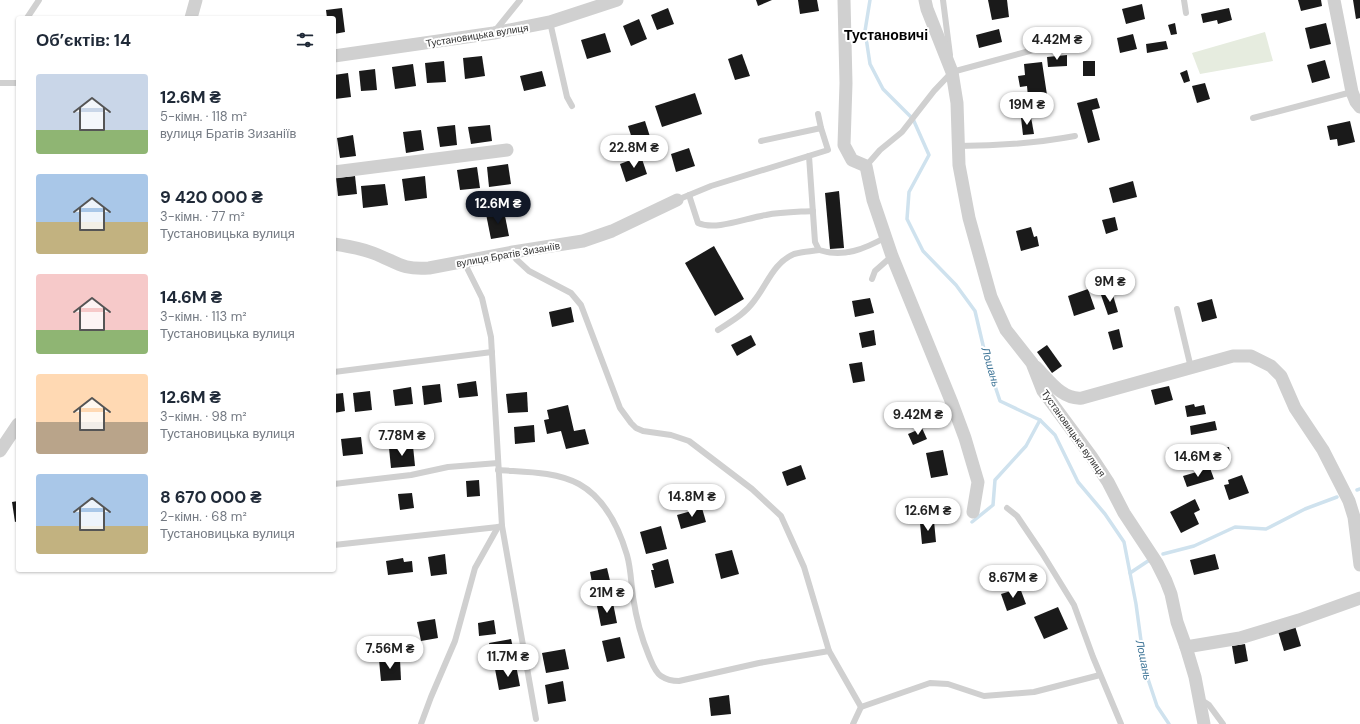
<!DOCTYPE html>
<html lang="uk">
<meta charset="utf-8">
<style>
body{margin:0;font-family:"DM Sans",sans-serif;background:#f6f6f7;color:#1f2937;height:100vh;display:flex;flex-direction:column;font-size:15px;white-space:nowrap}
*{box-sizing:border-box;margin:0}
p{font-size:13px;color:#747a83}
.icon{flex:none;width:22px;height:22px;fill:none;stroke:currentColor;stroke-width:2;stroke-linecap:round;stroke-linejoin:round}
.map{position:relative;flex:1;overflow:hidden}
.sheet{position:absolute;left:16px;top:16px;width:320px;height:556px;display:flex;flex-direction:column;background:#fff;border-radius:4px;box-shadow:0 1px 3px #0004}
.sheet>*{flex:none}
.price{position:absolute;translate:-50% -34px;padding:0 9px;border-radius:14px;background:#fff;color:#222;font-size:13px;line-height:26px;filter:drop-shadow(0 1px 2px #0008)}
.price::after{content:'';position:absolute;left:50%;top:24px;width:12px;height:9px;margin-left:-6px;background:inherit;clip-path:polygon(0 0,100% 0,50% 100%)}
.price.active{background:#111827;color:#fff}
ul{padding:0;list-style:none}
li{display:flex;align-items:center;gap:12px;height:100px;padding:0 20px}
li span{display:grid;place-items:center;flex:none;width:112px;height:80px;border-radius:4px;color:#555}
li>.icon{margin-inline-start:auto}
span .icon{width:48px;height:48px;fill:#fffc;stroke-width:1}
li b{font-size:17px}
h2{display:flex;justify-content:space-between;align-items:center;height:48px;padding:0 20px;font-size:17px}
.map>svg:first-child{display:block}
</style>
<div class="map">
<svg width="1360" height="724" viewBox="0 0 1360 724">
<rect width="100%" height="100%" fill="#fff"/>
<polygon fill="#e6ecdf" points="1265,32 1273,61 1200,74 1192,53"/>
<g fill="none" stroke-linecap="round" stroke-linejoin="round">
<g stroke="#cfe2ee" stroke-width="3.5">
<polyline points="870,0 865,31 870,64 883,89 913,119 929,155 909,192 907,219 923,251 956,285 975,311 987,362 1000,401 1040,420 1055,435 1078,482 1105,514 1124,542 1136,604 1145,670 1157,706 1169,724"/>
<polyline points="1357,490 1360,489"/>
<polyline points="972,522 993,505 995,480 1026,446 1040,420"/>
<polyline points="1163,554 1194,546 1235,527 1266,529 1305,509 1337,497"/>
<polyline points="1130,573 1148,561"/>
</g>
</g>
<g fill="#1a1a1a">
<polygon points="756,0 772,0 758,6"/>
<polygon points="798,0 817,0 819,11 800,14"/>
<polygon points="988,0 1007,0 1009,17 992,20"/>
<polygon points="1298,0 1321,0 1322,6 1301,11"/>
<polygon points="1353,0 1360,0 1360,18 1356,19"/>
<polygon points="1142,4 1145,19 1126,24 1122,9"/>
<polygon points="342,8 345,32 334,34 334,18 327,18 326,10"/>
<polygon points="668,8 674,24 657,30 651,15"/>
<polygon points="1229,8 1232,20 1218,24 1217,20 1203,23 1201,14"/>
<polygon points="639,19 647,39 631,46 623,26"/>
<polygon points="1175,23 1177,34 1171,35 1168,25"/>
<polygon points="1326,23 1331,44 1310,49 1305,28"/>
<polygon points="999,29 1002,42 979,48 976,35"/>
<polygon points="605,33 611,52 587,59 581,40"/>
<polygon points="1133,34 1137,49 1120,53 1117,38"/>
<polygon points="1166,41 1168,49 1147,53 1146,44"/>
<polygon points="742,54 750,76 735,80 728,59"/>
<polygon points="1067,55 1067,66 1048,67 1047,57"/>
<polygon points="482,56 485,76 465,79 463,58"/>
<polygon points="1325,60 1330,78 1312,83 1307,65"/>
<polygon points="444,61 446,82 427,83 425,63"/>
<rect x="1083" y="61" width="12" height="15"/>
<polygon points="1042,62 1047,95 1028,97 1027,86 1020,87 1018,76 1025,75 1024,64"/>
<polygon points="413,64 416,86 395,89 392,67"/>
<polygon points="375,69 377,90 361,91 359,71"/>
<polygon points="1187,70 1190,81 1184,83 1180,73"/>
<polygon points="542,71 546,86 524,91 520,76"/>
<polygon points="348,73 351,97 335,99 334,75"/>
<polygon points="1205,83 1210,99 1197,103 1192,86"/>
<polygon points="695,93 702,114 662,127 655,106"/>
<polygon points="1097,98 1100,108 1092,110 1100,140 1088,143 1077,103"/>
<polygon points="1031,117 1034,134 1023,135 1021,118"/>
<polygon points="645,121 652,143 635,148 628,126"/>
<polygon points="1350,121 1355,142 1338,146 1337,139 1330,140 1327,126"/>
<polygon points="455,125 457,145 440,147 437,127"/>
<polygon points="490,125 492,141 471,144 468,127"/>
<polygon points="421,130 424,150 406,153 403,132"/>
<polygon points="353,135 356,156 340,158 337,138"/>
<polygon points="689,148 695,166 676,172 671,154"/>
<polygon points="641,156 647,174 626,182 620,164"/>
<polygon points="508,164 511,184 489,187 487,167"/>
<polygon points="477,167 480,188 460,190 457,170"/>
<polygon points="355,176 357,194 338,196 336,178"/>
<polygon points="425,176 427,198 405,201 402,179"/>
<polygon points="1133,181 1137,197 1113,203 1109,188"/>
<polygon points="385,184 388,205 363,208 361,186"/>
<polygon points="839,191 844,248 830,249 825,193"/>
<polygon points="504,211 509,236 491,239 486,214"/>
<polygon points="1115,217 1118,230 1106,234 1102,220"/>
<polygon points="1031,227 1034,237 1037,236 1039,246 1021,251 1016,231"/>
<polygon points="714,246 744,299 715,316 685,263"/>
<polygon points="1088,289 1095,309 1074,316 1068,296"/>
<polygon points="1112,292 1118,312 1108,315 1101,295"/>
<polygon points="870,298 874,313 855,317 852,301"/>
<polygon points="1212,299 1217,318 1202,322 1197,303"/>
<polygon points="571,307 574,322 552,327 549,312"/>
<polygon points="1119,329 1123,347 1113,350 1108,332"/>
<polygon points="874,330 876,345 862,348 859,333"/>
<polygon points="751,335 756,345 737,356 731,345"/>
<polygon points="1047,345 1062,366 1052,373 1037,352"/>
<polygon points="862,362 865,381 853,383 849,364"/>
<polygon points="476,381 478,396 459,398 457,384"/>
<polygon points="440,384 442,402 424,405 422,386"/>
<polygon points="1169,386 1173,400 1155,405 1151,390"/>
<polygon points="411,387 413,404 395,406 393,390"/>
<polygon points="370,391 372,410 355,412 353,393"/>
<polygon points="527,392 528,412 508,413 506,394"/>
<polygon points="343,393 345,411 334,413 334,394"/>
<polygon points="1194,404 1195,407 1204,405 1206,414 1187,417 1185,406"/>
<polygon points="568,405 574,431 585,429 589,444 566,449 561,431 547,434 544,420 549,419 547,410"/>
<polygon points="1215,421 1217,430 1191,435 1190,426"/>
<polygon points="534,425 535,442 515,444 514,427"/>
<polygon points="922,428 927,439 913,445 908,434"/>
<polygon points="361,437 363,454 343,456 341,439"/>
<polygon points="413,446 415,466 391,468 389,448"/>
<polygon points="1229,447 1231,460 1216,462 1214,450"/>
<polygon points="943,450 948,475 931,478 926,453"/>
<polygon points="801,465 806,479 787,486 782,472"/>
<polygon points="1210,468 1214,479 1187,487 1183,476"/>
<polygon points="1242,475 1249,493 1229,500 1224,485 1229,484 1228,480"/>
<polygon points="479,480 480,496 467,497 466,481"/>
<polygon points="412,493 414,508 400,510 398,494"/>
<polygon points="1195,499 1200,510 1194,513 1199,524 1181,533 1170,512"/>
<polygon points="18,501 18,521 15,522 12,502"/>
<polygon points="702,508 706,522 681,529 677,515"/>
<polygon points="934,521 936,542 922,544 920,523"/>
<polygon points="661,526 667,549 646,554 640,532"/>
<polygon points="732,550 739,574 721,579 715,554"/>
<polygon points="445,554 447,574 431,576 428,557"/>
<polygon points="1215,554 1219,569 1194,575 1190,560"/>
<polygon points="403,558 404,562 412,561 413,572 388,575 386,561"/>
<polygon points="668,559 674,583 655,588 651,570 654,570 652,564"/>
<polygon points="607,568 612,589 594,593 590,572"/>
<polygon points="1020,588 1026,604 1007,611 1001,594"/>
<polygon points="613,603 617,623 601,626 597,606"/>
<polygon points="1058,607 1068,629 1044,639 1034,617"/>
<polygon points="435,619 438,638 421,641 417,622"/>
<polygon points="494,620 496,634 479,636 478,623"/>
<polygon points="1295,626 1301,646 1284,651 1278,631"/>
<polygon points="620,637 625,658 607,662 602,641"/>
<polygon points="511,639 515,656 493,661 489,643"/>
<polygon points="1245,644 1248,661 1235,664 1232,646"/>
<polygon points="565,649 569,669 546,673 542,653"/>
<polygon points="400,659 401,680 381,681 379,660"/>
<polygon points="516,665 520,686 499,690 495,669"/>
<polygon points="563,681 566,701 548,704 545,685"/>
<polygon points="729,695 731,714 711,716 709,698"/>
</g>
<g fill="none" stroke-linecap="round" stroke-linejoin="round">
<g stroke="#d0d0d0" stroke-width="6">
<polyline points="943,0 950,55"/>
<polyline points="1184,0 1186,13"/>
<polyline points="27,18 39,0"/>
<polyline points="550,22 567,97 572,106"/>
<polyline points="495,31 520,0"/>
<polyline points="0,83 18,83"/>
<polyline points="818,114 821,128"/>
<polyline points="1253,118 1352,92"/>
<path d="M958 146C997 146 1037 143 1075 136"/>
<path d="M809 156 815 242 819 250C843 258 865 249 886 237"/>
<polyline points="866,166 880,150 902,132 934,91 952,72 1037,49 1058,47 1079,50"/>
<path d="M689 195 698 223C716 231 746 218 766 215 781 212 797 212 813 211"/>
<polyline points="677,200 711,186 828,150 821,128 761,141"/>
<polyline points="513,252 516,259 529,271 571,293 581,305 620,408 631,423 636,428 643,431 671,435 689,441 752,489 781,516 804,567 829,651 861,707 930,683 948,684 984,696 1034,692 1100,675"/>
<polyline points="464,262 482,298 491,337 502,526 536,719"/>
<polyline points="872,279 875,271 892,256"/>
<polyline points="1177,309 1191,368"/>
<path d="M718 330C730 322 745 314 754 301 767 285 773 263 794 254 801 252 811 251 819 250"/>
<polyline points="334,372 492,352"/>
<path d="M498 470C524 472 555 471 579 484 604 498 619 528 627 555 631 569 631 583 633 597 636 617 641 637 649 656 652 663 655 672 661 676 667 680 672 681 679 681L759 663 829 651"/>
<polyline points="334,484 411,475 448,467 498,463"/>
<polyline points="1007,508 1017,516 1042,553 1074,605 1093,657 1121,724"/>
<polyline points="334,545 498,527"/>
<polyline points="1200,699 1209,705 1223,724"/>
<polyline points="421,724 431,697 455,641 475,568 498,527 502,526"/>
<polyline points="853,724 861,707"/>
</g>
<g stroke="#d0d0d0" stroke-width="13">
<polyline points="844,0 846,83 844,145 852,160 866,166 873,200 892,256 952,403 965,438 978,482 973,512"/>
<polyline points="925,0 927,9 952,72 957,103 959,165 969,218 991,297 1006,330 1032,363 1043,391 1091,456 1108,482 1124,513 1157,563 1166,581 1171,594 1177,622 1186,647 1195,677 1204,724"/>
<polyline points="1334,0 1352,92 1356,102 1360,107"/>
<polyline points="191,18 196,0"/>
<polyline points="334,56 494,33 550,22 617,0"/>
<polyline points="334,172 507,150"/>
<path d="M334 244C347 246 360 248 373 253 397 262 401 270 429 268L513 252 583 241 612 231 677 200"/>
<path d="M1036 367C1049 380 1062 400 1082 398L1233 356H1251L1271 366 1281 376 1295 408 1323 450 1349 501 1354 517 1360 565"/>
<polyline points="0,451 18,424"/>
<polyline points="1186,647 1240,638 1299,620 1360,598"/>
</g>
</g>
<g text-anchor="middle" stroke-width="4" stroke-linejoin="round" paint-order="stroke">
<g font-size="10" fill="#333" stroke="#fff">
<text transform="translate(477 35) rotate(-9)" y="4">Тустановицька вулиця</text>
<text transform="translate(508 254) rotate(-10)" y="4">вулиця Братів Зизаніїв</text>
<text transform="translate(1074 433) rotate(55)" y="4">Тустановицька вулиця</text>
</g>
<g font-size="11" font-style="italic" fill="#3f7597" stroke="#fff">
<text transform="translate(991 367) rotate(74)" y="4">Лошань</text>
<text transform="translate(1144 660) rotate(78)" y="4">Лошань</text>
</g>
<g font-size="14" font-weight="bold" fill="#000" stroke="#fff">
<text x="886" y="40">Тустановичі</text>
</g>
</g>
</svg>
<b class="price" style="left:1057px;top:61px">4.42M ₴</b>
<b class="price" style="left:1027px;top:126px">19M ₴</b>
<b class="price" style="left:634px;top:169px">22.8M ₴</b>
<b class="price active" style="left:498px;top:225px">12.6M ₴</b>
<b class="price" style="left:1110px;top:303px">9M ₴</b>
<b class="price" style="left:918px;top:436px">9.42M ₴</b>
<b class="price" style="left:402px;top:457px">7.78M ₴</b>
<b class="price" style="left:1198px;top:478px">14.6M ₴</b>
<b class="price" style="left:692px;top:518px">14.8M ₴</b>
<b class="price" style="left:928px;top:532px">12.6M ₴</b>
<b class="price" style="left:1013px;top:599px">8.67M ₴</b>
<b class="price" style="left:607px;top:614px">21M ₴</b>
<b class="price" style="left:390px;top:670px">7.56M ₴</b>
<b class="price" style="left:508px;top:678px">11.7M ₴</b>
<section class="sheet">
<h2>Об’єктів: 14<svg class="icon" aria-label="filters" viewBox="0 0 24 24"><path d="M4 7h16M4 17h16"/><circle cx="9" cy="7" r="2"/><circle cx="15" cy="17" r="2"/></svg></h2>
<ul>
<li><span style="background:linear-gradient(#c9d6e8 70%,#8fb573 0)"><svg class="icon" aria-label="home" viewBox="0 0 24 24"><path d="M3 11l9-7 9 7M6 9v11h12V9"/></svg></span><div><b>12.6M ₴</b><p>5-кімн. · 118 m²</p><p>вулиця Братів Зизаніїв</p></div></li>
<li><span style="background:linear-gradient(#a9c7e8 60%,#c2b280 0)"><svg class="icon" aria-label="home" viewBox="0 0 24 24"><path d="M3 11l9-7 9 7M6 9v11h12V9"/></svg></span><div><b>9 420 000 ₴</b><p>3-кімн. · 77 m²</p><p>Тустановицька вулиця</p></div></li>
<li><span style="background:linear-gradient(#f6c9c9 70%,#8fb573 0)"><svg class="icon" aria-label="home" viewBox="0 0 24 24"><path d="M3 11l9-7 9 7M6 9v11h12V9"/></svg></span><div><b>14.6M ₴</b><p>3-кімн. · 113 m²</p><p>Тустановицька вулиця</p></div></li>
<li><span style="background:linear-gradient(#ffd9b3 60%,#b9a48a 0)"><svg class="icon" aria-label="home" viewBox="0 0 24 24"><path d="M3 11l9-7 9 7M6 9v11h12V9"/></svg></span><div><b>12.6M ₴</b><p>3-кімн. · 98 m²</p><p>Тустановицька вулиця</p></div></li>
<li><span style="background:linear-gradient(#a9c7e8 65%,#c2b280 0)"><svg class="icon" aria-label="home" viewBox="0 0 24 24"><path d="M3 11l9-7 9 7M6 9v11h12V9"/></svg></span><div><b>8 670 000 ₴</b><p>2-кімн. · 68 m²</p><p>Тустановицька вулиця</p></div></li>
</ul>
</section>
</div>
